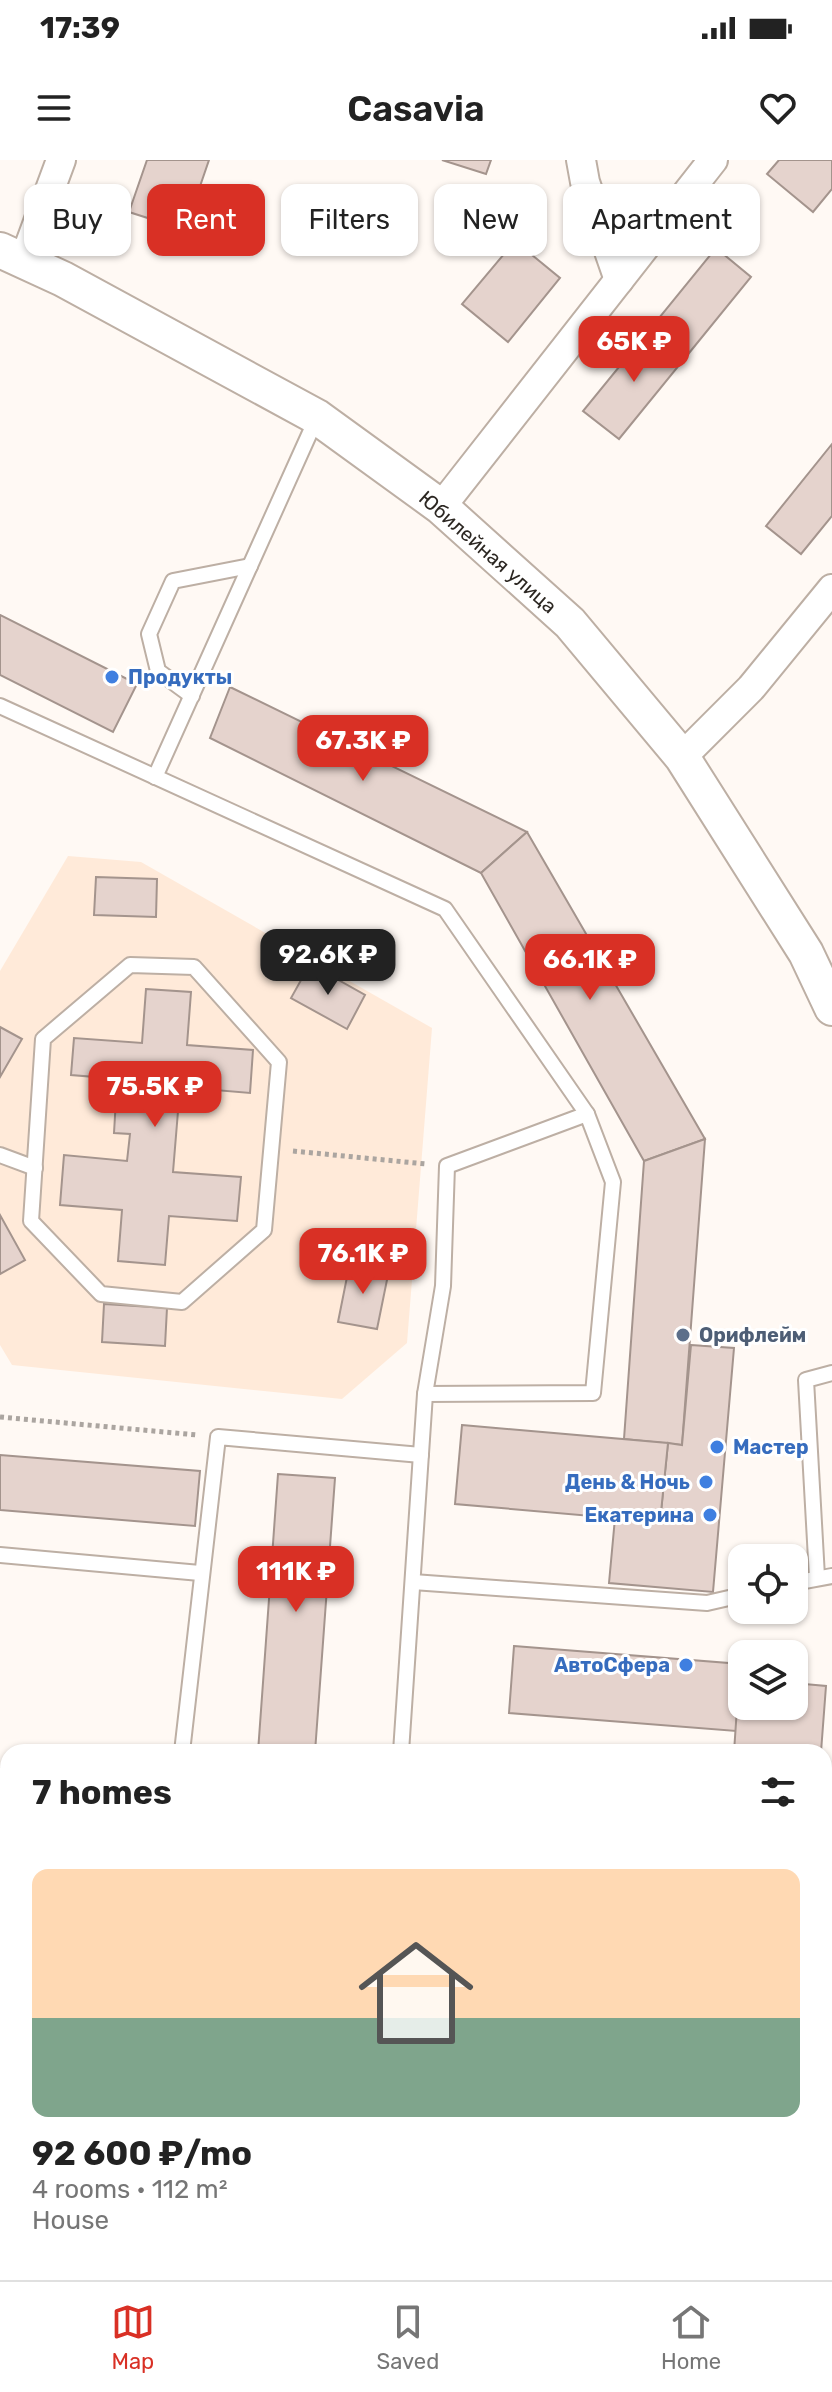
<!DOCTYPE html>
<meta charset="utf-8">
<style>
body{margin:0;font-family:Rubik,sans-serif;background:#f2f2f2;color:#222;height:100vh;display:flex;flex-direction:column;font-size:30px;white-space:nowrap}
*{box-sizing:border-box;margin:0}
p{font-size:26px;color:#767676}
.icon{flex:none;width:44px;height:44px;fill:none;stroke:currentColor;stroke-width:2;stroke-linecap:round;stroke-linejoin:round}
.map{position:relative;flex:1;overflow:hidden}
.drawer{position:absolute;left:0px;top:1584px;width:832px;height:536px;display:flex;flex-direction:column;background:#fff;border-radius:24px 24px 0 0;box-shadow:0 2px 6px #0004}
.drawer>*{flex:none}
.guide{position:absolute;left:24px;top:24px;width:784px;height:72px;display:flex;gap:16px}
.buttons{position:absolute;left:728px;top:1384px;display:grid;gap:16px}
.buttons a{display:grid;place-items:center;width:80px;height:80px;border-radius:16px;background:#fff;box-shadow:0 2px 6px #0004;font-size:40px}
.price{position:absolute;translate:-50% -68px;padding:0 18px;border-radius:16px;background:#d93025;color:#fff;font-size:26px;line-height:52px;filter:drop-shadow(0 2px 4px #0008)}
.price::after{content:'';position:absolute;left:50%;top:48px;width:24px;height:18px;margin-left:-12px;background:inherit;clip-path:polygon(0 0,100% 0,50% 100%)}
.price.on{background:#222;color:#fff}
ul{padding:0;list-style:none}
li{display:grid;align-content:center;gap:16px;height:424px;padding:0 32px}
li span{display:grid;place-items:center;height:248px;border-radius:16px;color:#555}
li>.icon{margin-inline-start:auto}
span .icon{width:144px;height:144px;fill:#fffc;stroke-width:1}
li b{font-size:34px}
h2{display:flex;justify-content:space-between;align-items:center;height:96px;padding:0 32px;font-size:34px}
.tag{padding:0 28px;border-radius:16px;background:#fff;box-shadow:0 2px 6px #0004;font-size:28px;line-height:72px}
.tag.on{background:#d93025;color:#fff}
.status{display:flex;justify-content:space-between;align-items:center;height:56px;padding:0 40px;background:#fff;direction:ltr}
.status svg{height:22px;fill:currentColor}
header{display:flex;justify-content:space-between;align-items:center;height:104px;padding:0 32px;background:#fff;font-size:36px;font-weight:600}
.dock{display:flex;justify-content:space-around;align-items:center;height:112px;border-top:2px solid #e0e0e0;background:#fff;font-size:22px;color:#767676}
.dock a{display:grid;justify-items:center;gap:4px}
.dock .on{color:#d93025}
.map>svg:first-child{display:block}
</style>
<div class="status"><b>17:39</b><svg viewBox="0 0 49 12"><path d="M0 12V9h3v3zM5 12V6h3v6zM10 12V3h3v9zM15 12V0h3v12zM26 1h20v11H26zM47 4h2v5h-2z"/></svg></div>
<header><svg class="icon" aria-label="menu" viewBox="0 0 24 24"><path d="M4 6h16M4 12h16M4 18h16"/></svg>Casavia<svg class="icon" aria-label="heart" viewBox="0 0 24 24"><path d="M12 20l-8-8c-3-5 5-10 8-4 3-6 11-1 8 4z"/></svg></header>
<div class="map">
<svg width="832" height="2120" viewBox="0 0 832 2120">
<rect width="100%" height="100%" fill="#fff9f4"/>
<g fill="#ffead9">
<polygon points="68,696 141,702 432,868 407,1183 342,1239 12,1205 0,1185 0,811"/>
<polygon points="0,1856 8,1857 8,2112 531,2112 531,2120 0,2120"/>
</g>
<g fill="#e5d3cd" stroke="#a4948d" stroke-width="2">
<polygon points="147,0 209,0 185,70 129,52"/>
<polygon points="442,0 491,0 486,14"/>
<polygon points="779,0 832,0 832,29 813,52 767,14"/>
<polygon points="515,81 560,118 508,182 462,144"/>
<polygon points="716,88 751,117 685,198 650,169"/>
<polygon points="650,169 685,198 619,279 583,251"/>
<polygon points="832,284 832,356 801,394 766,366"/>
<polygon points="0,455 137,524 113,572 0,515"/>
<polygon points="230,527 527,672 481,713 210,578"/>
<polygon points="527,672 705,979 644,1001 481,713"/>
<polygon points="96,717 157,719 156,757 94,755"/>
<polygon points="310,804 365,835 347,869 291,838"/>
<polygon points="146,829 191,832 187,885 253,890 250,933 180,927 173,1012 241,1017 237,1061 169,1056 165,1105 118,1101 122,1050 60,1045 64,995 127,1001 130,974 114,973 116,939 130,940 132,920 71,915 74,878 142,883"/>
<polygon points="0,867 22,879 0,917"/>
<polygon points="705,979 682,1285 624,1279 644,1001"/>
<polygon points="0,1055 25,1100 0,1114"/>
<polygon points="350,1102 389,1110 377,1169 338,1162"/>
<polygon points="104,1144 167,1148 165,1186 102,1182"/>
<polygon points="691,1185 734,1188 713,1432 609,1423 615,1358 660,1362 668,1283 682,1285"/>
<polygon points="462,1265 668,1283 660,1362 455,1344"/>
<polygon points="0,1295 200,1311 195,1366 0,1350"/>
<polygon points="278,1314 335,1318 315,1592 258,1592"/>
<polygon points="514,1486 741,1504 736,1571 509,1553"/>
<polygon points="739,1519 742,1519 742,1546 794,1546 794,1523 826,1526 821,1592 734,1592"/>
<polygon points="0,1656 8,1657 8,1718 0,1717"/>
<polygon points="168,2112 213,2112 213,2120 167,2120"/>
<polygon points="168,2112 374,2112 374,2120 167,2120"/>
<rect x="305" y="2112" width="69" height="8"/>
<polygon points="686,2112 750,2112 749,2120 685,2120"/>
</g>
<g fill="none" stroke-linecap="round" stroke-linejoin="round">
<defs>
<g id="service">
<polyline points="192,536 158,511 149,474 173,421 250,406"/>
<polyline points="0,546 445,749 587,954 613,1022 593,1233 425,1234"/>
<polyline points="155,617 317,257"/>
<polygon points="130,805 194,807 279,902 264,1070 182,1142 101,1134 31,1061 43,879"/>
<polyline points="0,995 35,1008"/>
<polyline points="0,1395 200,1413"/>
<polyline points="817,1417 806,1220 832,1213"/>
<polyline points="413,1422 707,1443 742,1435"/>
<polyline points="794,1423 832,1416"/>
<polyline points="182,1592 218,1277 421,1295"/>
<polyline points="401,1592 425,1234 443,1126 447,1006 587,954"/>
<polyline points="0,1616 8,1617"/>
<polyline points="463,2120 464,2112"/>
<polyline points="644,2120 644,2112"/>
</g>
<g id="minor">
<polyline points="581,0 585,22 619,120"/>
<polyline points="24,100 61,0"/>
<polyline points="441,347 713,0"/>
<polyline points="682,597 751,528 832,429"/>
<polyline points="0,1740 8,1741"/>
<polyline points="824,1814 832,1814"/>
</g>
<polyline id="tertiary" points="0,90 63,119 317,257 441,347 570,463 682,597 806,793 832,848"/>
</defs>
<use href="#service" stroke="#bdafa4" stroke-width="18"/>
<use href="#minor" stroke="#bdafa4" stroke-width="32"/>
<use href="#tertiary" stroke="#bdafa4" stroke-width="38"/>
<g stroke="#aba5a0" stroke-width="5" stroke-dasharray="4 4" stroke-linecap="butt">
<polyline points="293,991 426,1004"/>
<polyline points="0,1257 197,1275"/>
<polyline points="824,1709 832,1701"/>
</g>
<use href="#service" stroke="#fff" stroke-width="14"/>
<use href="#minor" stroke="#fff" stroke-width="28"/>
<use href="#tertiary" stroke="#fff" stroke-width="34"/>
</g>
<g fill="#3f7fe0" stroke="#fff" stroke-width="3">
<circle cx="112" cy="517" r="8"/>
<circle cx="717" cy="1287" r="8"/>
<circle cx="706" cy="1322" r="8"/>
<circle cx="710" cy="1355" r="8"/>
<circle cx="686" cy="1505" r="8"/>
</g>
<circle fill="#5c6f8a" stroke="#fff" stroke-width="3" cx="683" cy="1175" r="8"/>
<g text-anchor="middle" stroke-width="6" stroke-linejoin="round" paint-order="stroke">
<g font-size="20" fill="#2c2722" stroke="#fff">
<text transform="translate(488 392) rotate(41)" y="7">Юбилейная улица</text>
</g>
<g font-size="20" font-weight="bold" fill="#366cbe" stroke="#fff" text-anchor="end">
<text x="128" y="524" text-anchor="start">Продукты</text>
<text x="733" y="1294" text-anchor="start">Мастер</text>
<text x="690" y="1329">День &amp; Ночь</text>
<text x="694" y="1362">Екатерина</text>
<text x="670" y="1512">АвтоСфера</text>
</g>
<g font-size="20" font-weight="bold" fill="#4e5e75" stroke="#fff" text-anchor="start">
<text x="699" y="1182">Орифлейм</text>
</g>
</g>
</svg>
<div class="buttons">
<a><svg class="icon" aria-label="locate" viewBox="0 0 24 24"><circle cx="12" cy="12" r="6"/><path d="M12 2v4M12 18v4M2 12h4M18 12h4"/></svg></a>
<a><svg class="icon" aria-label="layers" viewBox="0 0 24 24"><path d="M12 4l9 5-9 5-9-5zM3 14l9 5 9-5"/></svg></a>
</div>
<b class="price" style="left:634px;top:224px">65K ₽</b>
<b class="price" style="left:363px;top:623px">67.3K ₽</b>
<b class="price on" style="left:328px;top:837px">92.6K ₽</b>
<b class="price" style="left:590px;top:842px">66.1K ₽</b>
<b class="price" style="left:155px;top:969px">75.5K ₽</b>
<b class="price" style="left:363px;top:1136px">76.1K ₽</b>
<b class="price" style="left:296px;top:1454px">111K ₽</b>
<div class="guide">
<a class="tag">Buy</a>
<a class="tag on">Rent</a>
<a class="tag">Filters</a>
<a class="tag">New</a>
<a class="tag">Apartment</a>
</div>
<section class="drawer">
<h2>7 homes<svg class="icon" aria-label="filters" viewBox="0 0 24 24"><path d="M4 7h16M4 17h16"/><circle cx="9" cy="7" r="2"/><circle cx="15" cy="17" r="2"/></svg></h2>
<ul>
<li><span style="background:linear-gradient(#ffd9b3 60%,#7fa58c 0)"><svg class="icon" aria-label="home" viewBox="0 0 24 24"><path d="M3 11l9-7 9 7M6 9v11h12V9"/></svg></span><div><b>92 600 ₽/mo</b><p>4 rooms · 112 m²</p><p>House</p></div></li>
</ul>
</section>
</div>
<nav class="dock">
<a class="on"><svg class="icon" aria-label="map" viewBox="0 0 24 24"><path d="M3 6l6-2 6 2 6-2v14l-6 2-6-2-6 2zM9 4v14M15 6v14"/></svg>Map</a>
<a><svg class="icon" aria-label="saved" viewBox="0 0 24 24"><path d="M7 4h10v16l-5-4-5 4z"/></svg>Saved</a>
<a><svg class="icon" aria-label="home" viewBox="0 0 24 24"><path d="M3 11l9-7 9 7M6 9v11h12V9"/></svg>Home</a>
</nav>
